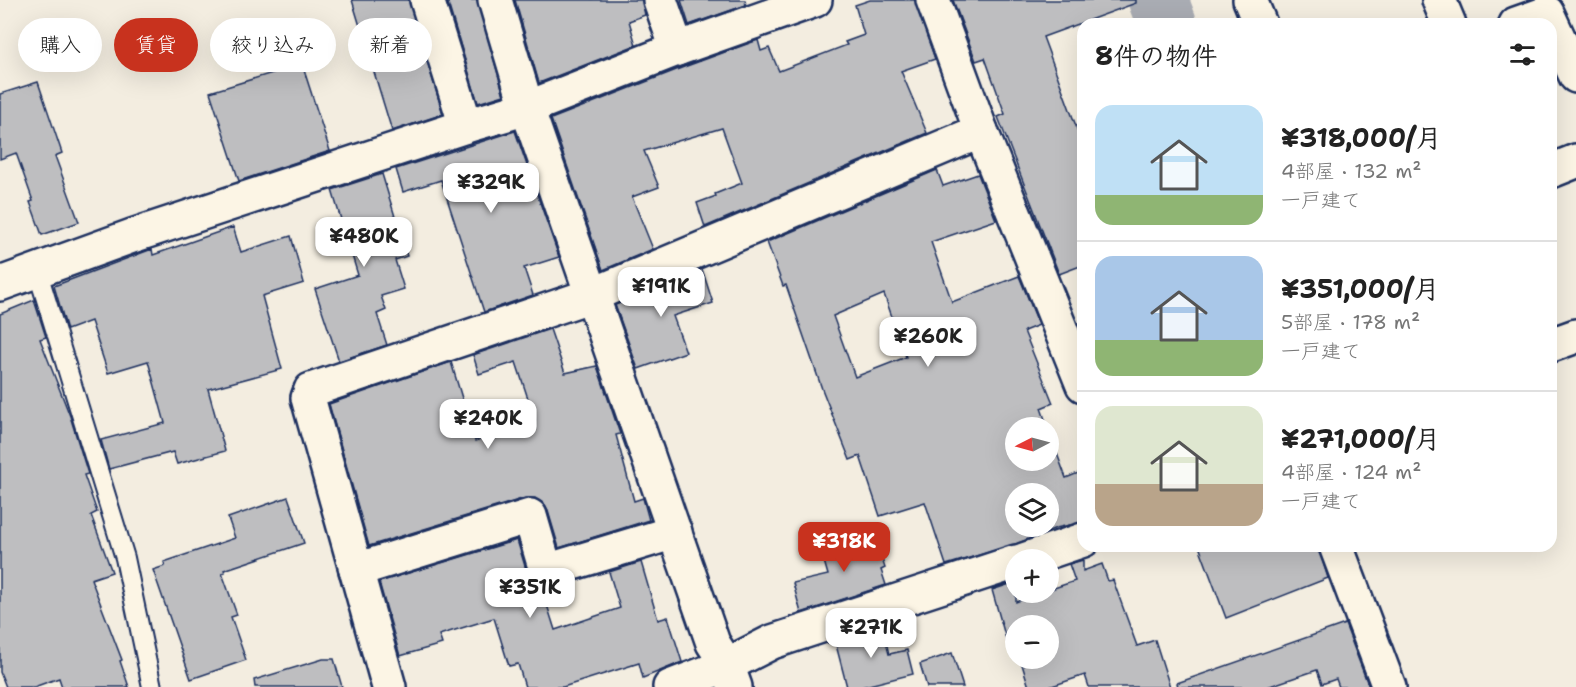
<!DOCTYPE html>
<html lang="ja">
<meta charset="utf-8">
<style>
body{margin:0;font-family:"Shantell Sans","Klee One",sans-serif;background:#f6f6f6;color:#222;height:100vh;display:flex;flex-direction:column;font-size:22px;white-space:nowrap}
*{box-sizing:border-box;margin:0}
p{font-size:20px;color:#767676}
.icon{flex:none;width:33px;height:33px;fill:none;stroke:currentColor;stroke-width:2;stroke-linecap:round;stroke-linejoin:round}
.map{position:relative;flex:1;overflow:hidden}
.side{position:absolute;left:1077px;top:18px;width:480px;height:534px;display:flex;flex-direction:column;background:#fff;border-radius:18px;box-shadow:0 6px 24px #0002}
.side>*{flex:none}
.top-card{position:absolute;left:18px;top:18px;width:570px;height:54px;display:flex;gap:12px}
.needle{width:39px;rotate:264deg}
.fabs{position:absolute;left:1005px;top:417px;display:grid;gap:12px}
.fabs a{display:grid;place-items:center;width:54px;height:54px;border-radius:50%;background:#fff;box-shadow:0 6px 24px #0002;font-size:30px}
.price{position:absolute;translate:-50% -51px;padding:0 14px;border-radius:12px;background:#fff;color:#222;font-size:20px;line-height:39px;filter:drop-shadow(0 2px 3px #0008)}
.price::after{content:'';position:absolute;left:50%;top:36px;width:18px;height:14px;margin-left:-9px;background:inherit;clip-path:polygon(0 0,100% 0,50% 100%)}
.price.active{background:#c8321e;color:#fff}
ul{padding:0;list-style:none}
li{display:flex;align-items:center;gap:18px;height:150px;padding:0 18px}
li+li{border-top:2px solid #e0e0e0}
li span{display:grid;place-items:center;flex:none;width:168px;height:120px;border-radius:18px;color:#555}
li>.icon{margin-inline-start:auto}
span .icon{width:72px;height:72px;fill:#fffc;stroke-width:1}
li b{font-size:26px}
h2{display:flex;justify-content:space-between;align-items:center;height:72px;padding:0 18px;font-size:26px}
.tag{padding:0 21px;border-radius:27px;background:#fff;box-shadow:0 6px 24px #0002;font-size:21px;line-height:54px}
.tag.active{background:#c8321e;color:#fff}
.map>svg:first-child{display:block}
</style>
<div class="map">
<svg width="1576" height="687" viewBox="0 0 1576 687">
<rect width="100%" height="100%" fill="#f3ede0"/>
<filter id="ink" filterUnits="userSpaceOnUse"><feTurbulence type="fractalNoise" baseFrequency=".0167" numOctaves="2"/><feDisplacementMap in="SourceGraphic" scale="12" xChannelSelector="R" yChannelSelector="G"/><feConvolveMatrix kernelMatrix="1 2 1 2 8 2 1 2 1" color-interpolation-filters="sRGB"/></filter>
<g filter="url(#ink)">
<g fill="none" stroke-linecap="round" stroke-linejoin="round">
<polyline stroke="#a9acb3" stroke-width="60" points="1158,0 1167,24"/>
</g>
<g fill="#bebec0" stroke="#1b2f5e" stroke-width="1.5" fill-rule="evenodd">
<polygon points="352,0 409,0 443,114 392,131"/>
<polygon points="447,0 477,0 504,95 478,103"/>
<polygon points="515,0 642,0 645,15 629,21 636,45 539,83"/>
<polygon points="681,0 745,0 746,5 689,25"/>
<polygon points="870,0 915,0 935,59 901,71 927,133 705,227 697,203 716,196 715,194 742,183 722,128 644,151 659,187 632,197 653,249 603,270 551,119 684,67 758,40 761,51 769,48 779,71 847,45 845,42 864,35 855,5"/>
<polygon points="953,0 1136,0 1136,3 1043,37 1083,145 1083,265 1059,274 998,117 1005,114 985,58 976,61"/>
<polygon points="302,64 330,151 239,181 210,92"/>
<polygon points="38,82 62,153 55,156 79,222 42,235 30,202 33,201 16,153 0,159 0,94"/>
<polygon points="515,131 559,257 524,268 533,295 484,312 441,180 403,192 396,169"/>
<path d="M937 170 943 186 978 174 996 220 931 242 952 302 1019 276 1039 325 1024 331 1053 403 1041 408 1048 428H1016V460H1048V429L1066 478 1083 471V522L1056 528 1016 544 946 565 925 502 880 516 860 456 850 460 822 389 786 285 783 286 767 242ZM884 294 906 357 855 377 833 316ZM1016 494H1048V526H1016Z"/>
<polygon points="382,174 407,256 395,260 404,289 381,296 386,310 377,314 387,345 339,361 315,289 358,275 332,190"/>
<polygon points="233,227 241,252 291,236 304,283 262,296 282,369 208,389 225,451 177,464 173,452 109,469 101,440 165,423 148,361 108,373 91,321 67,330 54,286 152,249 153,255"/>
<polygon points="702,269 713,303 673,316 686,352 638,369 615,305"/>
<polygon points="34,300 46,337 40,339 70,416 88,474 84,475 97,512 91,515 112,572 91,579 122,660 120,661 129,687 62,687 59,678 34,687 6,687 0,672 0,314"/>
<polygon points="550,329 565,373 597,366 620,434 616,435 634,501 643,498 649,520 559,548 548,511 543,503 535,498 525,498 369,546 329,404 451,362 475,441 535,420 516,362 479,374 473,355"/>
<polygon points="288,497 304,543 224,570 225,572 222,573 237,615 231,617 246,660 191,679 153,570 165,566 164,562 235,538 228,518"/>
<polygon points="872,530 885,568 881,570 886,585 801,613 793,583 828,575 820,547"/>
<polygon points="517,540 528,576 534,585 542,589 555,630 620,608 609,572 641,562 658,620 668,617 682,662 643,678 639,663 563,687 525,687 518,664 509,666 494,618 439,635 442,644 400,656 379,582"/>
<polygon points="1199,546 1318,546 1328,578 1226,618"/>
<polygon points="1083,560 1083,571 1102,564 1108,581 1113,580 1137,646 1155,640 1170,687 1089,687 1085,675 1049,687 1029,687 1020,658 1048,658 1048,626 1016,626 1016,646 1008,646 992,590 1016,582 1016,602 1042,592 1048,592 1048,590 1075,581 1069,564"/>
<polygon points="1345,624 1369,687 1339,687 1336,679 1322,684 1317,670 1267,687 1178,687 1177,683"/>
<polygon points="882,626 889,654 907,650 913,674 861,687 847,687 835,641"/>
<polygon points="952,653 963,687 927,687 920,664"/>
<polygon points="323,659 334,659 342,687 255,687 254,680"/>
</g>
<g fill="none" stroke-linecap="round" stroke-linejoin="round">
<defs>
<polyline id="service" points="37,270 125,558 152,687"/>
<g id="minor">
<polyline points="427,0 466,126"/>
<polyline points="660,0 677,49"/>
<polyline points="933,0 981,131"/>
<polyline points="1250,0 1260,24"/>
<polyline points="1439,0 1449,24"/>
<polyline points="1516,24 1547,13 1576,76"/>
<polyline points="1551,171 1576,161"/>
<polyline points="0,284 132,236 466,126 527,108 677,49 815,0"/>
<polyline points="1551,345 1576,336"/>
<polyline points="1336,546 1389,687"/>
<polyline points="1024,560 1083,540"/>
<polyline points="356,570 530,516 546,571 675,532"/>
<polyline points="389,687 308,398 311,390 592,295 527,108 495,0"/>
<polyline points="670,687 727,665 772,642 1016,562"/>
<polyline points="735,687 727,665 713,643 592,295 981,131 1083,385"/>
</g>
</defs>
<use href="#service" stroke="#1b2f5e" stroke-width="22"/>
<use href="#minor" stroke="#1b2f5e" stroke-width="38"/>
<use href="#service" stroke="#fcf5e5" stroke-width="18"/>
<use href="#minor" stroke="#fcf5e5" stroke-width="33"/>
</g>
</g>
</svg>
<div class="fabs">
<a><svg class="needle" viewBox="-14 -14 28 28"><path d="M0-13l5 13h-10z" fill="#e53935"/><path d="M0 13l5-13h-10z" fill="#767676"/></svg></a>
<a><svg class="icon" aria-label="layers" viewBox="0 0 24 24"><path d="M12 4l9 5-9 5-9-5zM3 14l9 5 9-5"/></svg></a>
<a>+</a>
<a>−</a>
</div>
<b class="price" style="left:491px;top:214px">¥329K</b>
<b class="price" style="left:364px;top:268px">¥480K</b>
<b class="price" style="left:661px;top:318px">¥191K</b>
<b class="price" style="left:928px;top:368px">¥260K</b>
<b class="price" style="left:488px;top:450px">¥240K</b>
<b class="price active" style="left:844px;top:573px">¥318K</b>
<b class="price" style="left:530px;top:619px">¥351K</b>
<b class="price" style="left:871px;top:659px">¥271K</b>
<div class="top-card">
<a class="tag">購入</a>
<a class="tag active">賃貸</a>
<a class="tag">絞り込み</a>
<a class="tag">新着</a>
</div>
<section class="side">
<h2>8件の物件<svg class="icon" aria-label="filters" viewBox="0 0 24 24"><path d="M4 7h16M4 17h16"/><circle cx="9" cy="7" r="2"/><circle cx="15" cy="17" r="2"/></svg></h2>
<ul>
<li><span style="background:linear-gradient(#bfe0f5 75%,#8fb573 0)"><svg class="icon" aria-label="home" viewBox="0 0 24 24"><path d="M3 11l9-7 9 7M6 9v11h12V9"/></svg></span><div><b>¥318,000/月</b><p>4部屋 · 132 m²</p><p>一戸建て</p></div></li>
<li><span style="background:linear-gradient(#a9c7e8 70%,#8fb573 0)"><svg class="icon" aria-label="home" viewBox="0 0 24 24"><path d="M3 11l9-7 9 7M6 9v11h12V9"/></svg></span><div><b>¥351,000/月</b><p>5部屋 · 178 m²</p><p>一戸建て</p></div></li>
<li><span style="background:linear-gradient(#dfe7d0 65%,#b9a48a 0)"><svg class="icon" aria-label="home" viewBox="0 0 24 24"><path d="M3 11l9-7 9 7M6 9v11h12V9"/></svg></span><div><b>¥271,000/月</b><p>4部屋 · 124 m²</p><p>一戸建て</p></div></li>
</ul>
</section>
</div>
